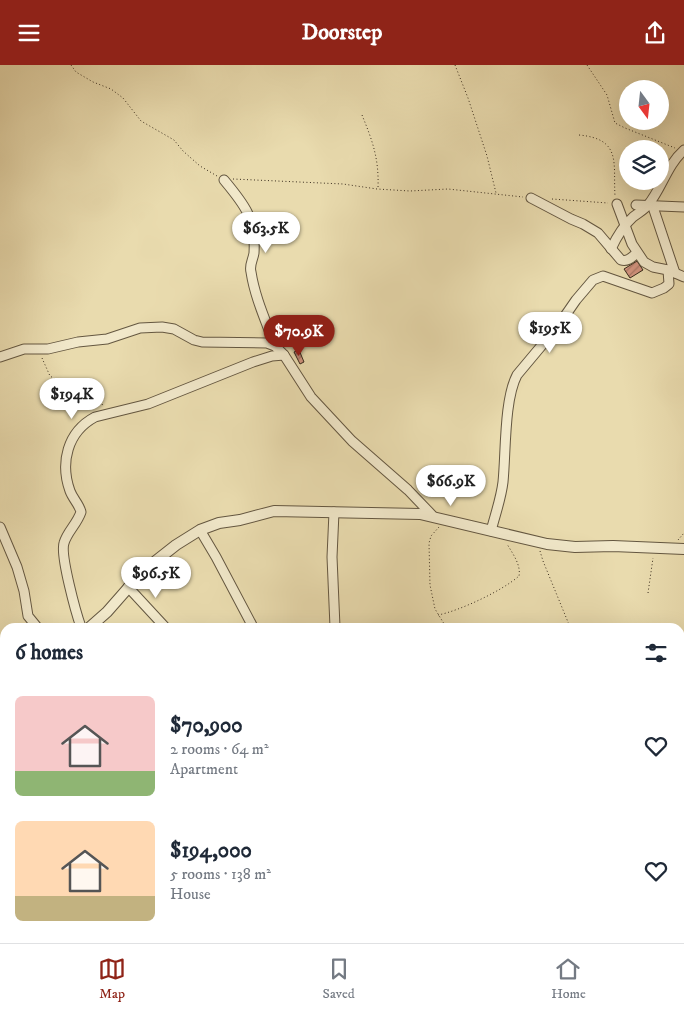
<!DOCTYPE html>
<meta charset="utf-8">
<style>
body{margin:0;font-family:"IM FELL DW Pica",serif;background:#f6f6f7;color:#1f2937;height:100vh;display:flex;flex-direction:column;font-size:19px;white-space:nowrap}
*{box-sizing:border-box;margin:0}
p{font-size:16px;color:#747a83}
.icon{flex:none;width:28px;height:28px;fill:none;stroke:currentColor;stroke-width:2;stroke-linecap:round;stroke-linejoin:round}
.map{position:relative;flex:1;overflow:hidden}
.drawer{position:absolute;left:0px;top:558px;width:685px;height:321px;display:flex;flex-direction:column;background:#fff;border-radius:15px 15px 0 0;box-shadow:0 5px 20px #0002}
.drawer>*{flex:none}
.needle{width:32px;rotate:165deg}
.tools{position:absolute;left:619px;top:15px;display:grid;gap:10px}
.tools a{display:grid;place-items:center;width:50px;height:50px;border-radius:50%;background:#fff;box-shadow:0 5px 20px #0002;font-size:25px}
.price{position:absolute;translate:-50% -42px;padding:0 11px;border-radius:18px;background:#fff;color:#222;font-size:16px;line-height:32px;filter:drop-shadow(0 1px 2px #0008)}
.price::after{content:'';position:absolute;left:50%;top:30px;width:15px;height:11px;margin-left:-8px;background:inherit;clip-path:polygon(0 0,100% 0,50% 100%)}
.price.current{background:#8f2418;color:#fff}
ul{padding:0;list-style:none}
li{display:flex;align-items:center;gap:15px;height:125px;padding:0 15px}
li span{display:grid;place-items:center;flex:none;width:140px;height:100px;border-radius:8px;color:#555}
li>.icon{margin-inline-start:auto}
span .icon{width:60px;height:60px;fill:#fffc;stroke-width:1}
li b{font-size:21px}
h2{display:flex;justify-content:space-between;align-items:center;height:60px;padding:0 15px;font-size:21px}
header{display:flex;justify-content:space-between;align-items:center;height:65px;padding:0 15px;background:#8f2418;color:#fff;font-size:22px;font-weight:700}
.tabs{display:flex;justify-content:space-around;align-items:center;height:70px;border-top:1px solid #e0e1e3;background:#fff;font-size:14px;color:#747a83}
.tabs a{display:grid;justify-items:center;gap:2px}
.tabs .current{color:#8f2418}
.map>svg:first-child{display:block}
</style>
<header><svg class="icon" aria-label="menu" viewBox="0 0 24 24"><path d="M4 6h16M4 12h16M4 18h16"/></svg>Doorstep<svg class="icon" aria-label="share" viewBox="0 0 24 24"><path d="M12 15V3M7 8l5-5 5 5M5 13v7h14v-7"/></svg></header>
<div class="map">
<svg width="684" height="878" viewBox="0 0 684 878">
<defs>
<pattern id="building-hatch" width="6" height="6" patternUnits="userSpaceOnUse" patternTransform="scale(1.25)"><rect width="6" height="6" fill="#d2947f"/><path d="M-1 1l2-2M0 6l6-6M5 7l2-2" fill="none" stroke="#ab7967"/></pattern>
</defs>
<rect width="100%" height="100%" fill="#e9dbae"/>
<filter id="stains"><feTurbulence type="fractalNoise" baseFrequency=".004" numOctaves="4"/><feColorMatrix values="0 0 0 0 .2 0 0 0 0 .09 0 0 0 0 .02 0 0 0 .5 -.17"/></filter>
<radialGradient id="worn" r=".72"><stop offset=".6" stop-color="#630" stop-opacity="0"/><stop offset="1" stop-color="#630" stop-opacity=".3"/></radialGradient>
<g fill="url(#building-hatch)" stroke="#382b1d">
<polygon points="637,196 643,205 630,213 624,204"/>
<polygon points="299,285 304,297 300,299 294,287"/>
</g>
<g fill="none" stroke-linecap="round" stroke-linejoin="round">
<defs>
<g id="minor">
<path d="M224 115C245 140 256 154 254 188 253 195 249 200 251 207 255 233 266 256 275 281"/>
<path d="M531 133 571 154 583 159 598 168 621 195C628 197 632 192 637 188"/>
<polyline points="617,139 632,179 644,197 653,202 668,205 684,212"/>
<polyline points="636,140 684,142"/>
<polyline points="653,142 675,208"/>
<path d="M611 184C617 171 623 161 633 152 638 148 644 145 648 140 662 123 667 100 684 85"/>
<polyline points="0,292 24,284 48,284 78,277 107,274 140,263 162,262 174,264 194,275 202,277 267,278 275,281 284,290 311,332 352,376 408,425 432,450"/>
<polyline points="334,447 332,492 335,562"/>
<polyline points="0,462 17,502 24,526 28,551 37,562"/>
<polyline points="200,465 216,492 253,562"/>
<path d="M491 466C495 450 501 434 503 417 506 387 504 335 517 310L558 261 576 235 593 215 603 211 652 228 664 223 669 219 668 205"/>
<polyline points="128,522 165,562"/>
<path d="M81 562C76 548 60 490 64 478 67 467 77 459 81 447 79 439 73 434 70 426 60 398 67 367 95 352L148 339 253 297 272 291 284 290"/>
<polyline points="680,723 684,721"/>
<polyline points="0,826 5,823"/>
<polyline points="561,878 562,874"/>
</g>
<g id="tertiary">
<polyline points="90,562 107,547 143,506 176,480 200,465 219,458 240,455 274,446 420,449 547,479 575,482 613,481 684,484"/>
<polyline points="0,618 5,615"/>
</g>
</defs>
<use href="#minor" stroke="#645741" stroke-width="11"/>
<use href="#tertiary" stroke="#645741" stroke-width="12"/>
<g stroke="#382b1d" stroke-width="1" stroke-dasharray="1 2.5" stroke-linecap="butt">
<polyline points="71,0 76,7 93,17 111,24 123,33 141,56 174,75 183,86 200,101 217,111"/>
<polyline points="455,0 468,33 487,91 496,128"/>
<polyline points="587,0 607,30 615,58 625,63 675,83"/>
<path d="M362 50C373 77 379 94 378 123"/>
<path d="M579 70C622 74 613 98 615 131"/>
<polyline points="233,114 343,119 377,124 410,126 448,124 523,132"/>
<polyline points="552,134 608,138"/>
<polyline points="42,293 50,311 80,329 97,328 103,341"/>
<polyline points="439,462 431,471 429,478 430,520 435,544 446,562"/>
<polyline points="678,475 684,468"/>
<polyline points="540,486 543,496 570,562"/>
<polyline points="648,528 653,493"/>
<path d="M438 550C459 546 502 526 519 511 521 500 513 489 507 479"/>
<polyline points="680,573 684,567"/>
<polyline points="680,798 684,808"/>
<polyline points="64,878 66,874"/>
</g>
<use href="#minor" stroke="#f1e8ca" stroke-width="9"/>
<use href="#tertiary" stroke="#f1e8ca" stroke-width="10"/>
</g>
<rect width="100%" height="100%" filter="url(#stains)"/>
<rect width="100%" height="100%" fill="url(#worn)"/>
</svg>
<div class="tools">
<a><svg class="needle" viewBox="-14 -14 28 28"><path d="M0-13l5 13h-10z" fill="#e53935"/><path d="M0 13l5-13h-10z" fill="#747a83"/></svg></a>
<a><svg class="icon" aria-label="layers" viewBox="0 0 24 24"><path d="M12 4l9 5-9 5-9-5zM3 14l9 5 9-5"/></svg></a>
</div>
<b class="price" style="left:266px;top:189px">$63.5K</b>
<b class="price" style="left:550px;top:289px">$195K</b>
<b class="price current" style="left:299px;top:292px">$70.9K</b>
<b class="price" style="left:72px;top:355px">$194K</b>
<b class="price" style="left:451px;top:442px">$66.9K</b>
<b class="price" style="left:156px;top:534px">$96.5K</b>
<section class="drawer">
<h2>6 homes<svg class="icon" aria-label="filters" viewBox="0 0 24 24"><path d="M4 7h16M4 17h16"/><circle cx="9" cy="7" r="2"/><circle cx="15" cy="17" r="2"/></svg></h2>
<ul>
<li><span style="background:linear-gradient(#f6c9c9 75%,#8fb573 0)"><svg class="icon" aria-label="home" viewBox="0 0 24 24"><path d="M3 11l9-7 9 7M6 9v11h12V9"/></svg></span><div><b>$70,900</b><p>2 rooms · 64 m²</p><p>Apartment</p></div><svg class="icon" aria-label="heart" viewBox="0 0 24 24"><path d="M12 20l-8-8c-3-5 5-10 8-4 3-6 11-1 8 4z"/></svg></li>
<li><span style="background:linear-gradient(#ffd9b3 75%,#c2b280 0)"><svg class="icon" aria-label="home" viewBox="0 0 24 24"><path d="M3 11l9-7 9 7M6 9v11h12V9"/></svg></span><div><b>$194,000</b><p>5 rooms · 138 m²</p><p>House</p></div><svg class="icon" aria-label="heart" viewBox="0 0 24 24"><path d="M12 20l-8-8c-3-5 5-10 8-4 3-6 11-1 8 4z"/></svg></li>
</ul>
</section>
</div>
<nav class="tabs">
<a class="current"><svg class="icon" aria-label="map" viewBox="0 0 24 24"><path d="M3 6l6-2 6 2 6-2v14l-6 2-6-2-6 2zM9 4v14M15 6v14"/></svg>Map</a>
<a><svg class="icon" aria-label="saved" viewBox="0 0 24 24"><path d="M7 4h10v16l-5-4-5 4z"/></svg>Saved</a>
<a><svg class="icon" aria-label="home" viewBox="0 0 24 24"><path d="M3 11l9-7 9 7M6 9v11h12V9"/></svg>Home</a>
</nav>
